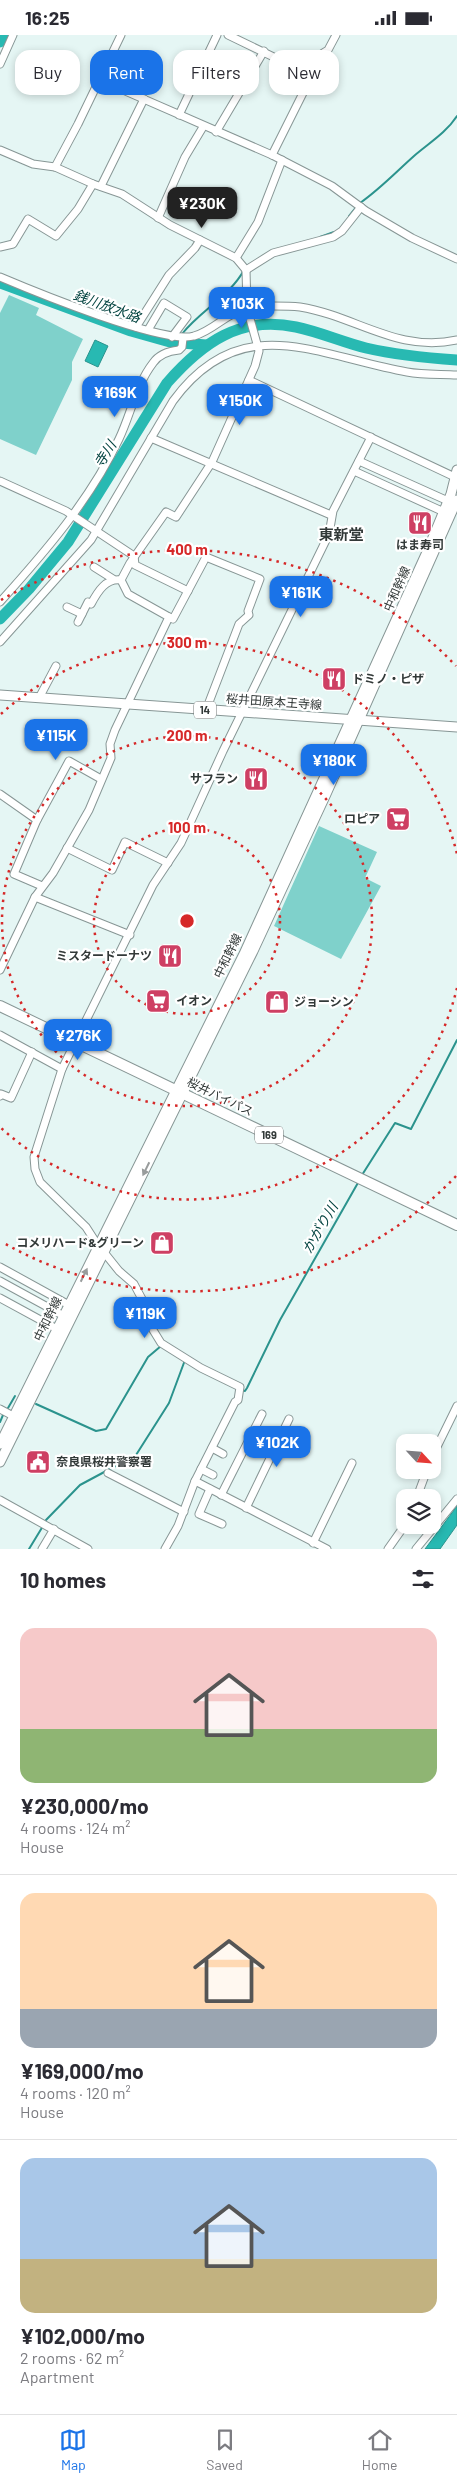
<!DOCTYPE html>
<meta charset="utf-8">
<style>
body{margin:0;font-family:Barlow,"Noto Sans JP",sans-serif;background:#f7f7f7;color:#2b2b33;height:100vh;display:flex;flex-direction:column;font-size:19px;white-space:nowrap}
*{box-sizing:border-box;margin:0}
p{font-size:16px;color:#7c7c81}
.icon{flex:none;width:28px;height:28px;fill:none;stroke:currentColor;stroke-width:2;stroke-linecap:round;stroke-linejoin:round}
.map{position:relative;height:1514px;overflow:hidden}
.sheet{display:flex;flex-direction:column;background:#fff;flex:1}
.sheet>*{flex:none}
.banner{position:absolute;left:15px;top:15px;width:428px;height:45px;display:flex;gap:10px}
.needle{width:32px;rotate:116deg}
.tools{position:absolute;left:396px;top:1399px;display:grid;gap:10px}
.tools a{display:grid;place-items:center;width:45px;height:45px;border-radius:10px;background:#fff;box-shadow:0 2px 8px #0003;font-size:25px}
.price{position:absolute;translate:-50% -42px;padding:0 11px;border-radius:10px;background:#1a73e8;color:#fff;font-size:16px;line-height:32px;filter:drop-shadow(0 1px 2px #0008)}
.price::after{content:'';position:absolute;left:50%;top:30px;width:15px;height:11px;margin-left:-8px;background:inherit;clip-path:polygon(0 0,100% 0,50% 100%)}
.price.active{background:#222;color:#fff}
ul{padding:0;list-style:none}
li{display:grid;align-content:center;gap:10px;height:265px;padding:0 20px}
li+li{border-top:1px solid #e1e1e2}
li span{display:grid;place-items:center;height:155px;border-radius:15px;color:#555}
li>.icon{margin-inline-start:auto}
span .icon{width:90px;height:90px;fill:#fffc;stroke-width:1}
li b{font-size:21px}
h2{display:flex;justify-content:space-between;align-items:center;height:60px;padding:0 20px;font-size:21px}
.pill{padding:0 18px;border-radius:15px;background:#fff;box-shadow:0 2px 8px #0003;font-size:18px;line-height:45px}
.pill.active{background:#1a73e8;color:#fff}
.status{display:flex;justify-content:space-between;align-items:center;height:35px;padding:0 25px;background:#fff;direction:ltr}
.status svg{height:14px;fill:currentColor}
.menu{display:flex;justify-content:space-around;align-items:center;height:70px;border-top:1px solid #e1e1e2;background:#fff;font-size:14px;color:#7c7c81}
.menu a{display:grid;justify-items:center;gap:2px}
.menu .active{color:#1a73e8}
.map>svg:first-child{display:block}
</style>
<div class="status"><b>16:25</b><svg viewBox="0 0 49 12"><path d="M0 12V9h3v3zM5 12V6h3v6zM10 12V3h3v9zM15 12V0h3v12zM26 1h20v11H26zM47 4h2v5h-2z"/></svg></div>
<div class="map">
<svg width="457" height="1514" viewBox="0 0 457 1514">
<rect width="100%" height="100%" fill="#e5f6f4"/>
<g fill="#7fd1cb">
<polygon points="9,260 39,273 36,280 83,304 72,327 72,345 36,420 0,404 0,278"/>
<polygon points="319,791 377,817 365,843 381,851 341,924 274,891"/>
</g>
<g fill="#28b9b2" stroke="#2b938d">
<polygon points="95,305 108,311 98,332 85,326"/>
<polygon points="457,1471 457,1490 440,1514 425,1514"/>
</g>
<g fill="none" stroke-linecap="round" stroke-linejoin="round">
<g stroke="#2b938d" stroke-width="2">
<path d="M360 168C380 154 396 137 414 121 429 108 446 98 457 81"/>
<polyline points="349,181 357,171"/>
<polyline points="320,202 334,197"/>
<polyline points="247,231 268,218"/>
<path d="M182 299C200 276 230 261 244 235"/>
<polyline points="362,1140 395,1088 411,1094 457,1005"/>
<polyline points="241,1355 245,1356 247,1353 280,1285 359,1146"/>
<polyline points="36,1369 96,1396 106,1394 148,1322 161,1311"/>
<polyline points="8,1373 15,1361"/>
<polyline points="0,1387 3,1380"/>
<polyline points="46,1485 80,1450 136,1420 169,1368 185,1325"/>
<polyline points="29,1514 43,1491"/>
</g>
<g stroke="#28b9b2" stroke-width="11">
<polyline points="0,7 3,0"/>
<polyline points="0,248 131,296 170,307 206,310"/>
<path d="M0 584 29 554 68 507 167 348C202 308 240 280 296 292 320 297 342 307 366 313 396 320 426 323 457 325"/>
</g>
<defs>
<g id="minor">
<polyline points="228,0 311,40"/>
<polyline points="0,29 13,0"/>
<polyline points="100,45 272,120 332,151 366,176 412,203 457,224"/>
<polyline points="179,80 217,0"/>
<polyline points="216,97 264,16"/>
<polyline points="0,115 33,129 55,132 93,149 122,159 170,190 236,223 246,235"/>
<polyline points="272,120 323,18 328,15 336,0"/>
<polyline points="55,132 78,89 121,0"/>
<polyline points="101,151 144,64"/>
<polyline points="158,183 185,122 203,92"/>
<polyline points="0,212 13,209 28,184 56,201 78,174 93,149"/>
<polyline points="236,223 258,187 282,125"/>
<polyline points="246,235 273,218 333,202 342,196 361,172"/>
<path d="M0 242C33 256 164 310 194 301 213 296 228 277 247 273 256 270 291 271 300 272 356 281 397 318 457 305"/>
<polyline points="136,292 169,240 195,213 200,205"/>
<polyline points="148,295 164,268 187,282 172,302"/>
<polyline points="249,345 457,443"/>
<polyline points="151,403 331,480"/>
<polyline points="359,426 448,466"/>
<polyline points="354,436 444,477"/>
<polyline points="0,446 66,476 134,521 135,530 188,556"/>
<polyline points="94,532 113,544"/>
<polyline points="121,545 130,528 166,477 176,482 212,427 255,331 259,316 247,273 246,235"/>
<polyline points="121,545 128,559 169,582"/>
<path d="M0 567C45 517 90 465 119 404 131 379 136 350 153 328 159 319 169 316 179 315L182 312 183 303"/>
<polyline points="67,572 82,579"/>
<path d="M78 587 88 567 91 569C98 556 106 543 121 545"/>
<path d="M0 607 91 505 173 366C241 273 317 321 407 337 423 340 441 339 457 340"/>
<polyline points="39,663 56,631"/>
<polyline points="0,759 37,785"/>
<polyline points="67,813 112,835 125,807 168,828"/>
<polyline points="42,851 14,839 37,785 69,726 101,744"/>
<polyline points="35,862 130,900"/>
<polyline points="0,935 35,862 53,838 89,775 111,723 110,709 115,695 169,582 173,584 206,522 260,544 248,576 249,580 239,589 206,675"/>
<polyline points="0,1000 62,1034"/>
<polyline points="0,1061 1,1059 11,1063 32,1017"/>
<polyline points="0,1232 69,1270"/>
<polyline points="0,1246 64,1281"/>
<polyline points="0,1263 57,1294"/>
<polyline points="0,1374 17,1383"/>
<polyline points="212,1413 223,1419"/>
<polyline points="432,1422 457,1371"/>
<polyline points="201,1434 213,1440"/>
<polyline points="108,1438 184,1477"/>
<polyline points="195,1446 327,1514"/>
<polyline points="210,1454 199,1479 222,1489"/>
<polyline points="221,1460 262,1379"/>
<polyline points="417,1462 427,1435"/>
<polyline points="0,1465 88,1514"/>
<polyline points="246,1473 289,1384"/>
<polyline points="313,1508 352,1428"/>
<polyline points="42,1514 54,1494"/>
<polyline points="165,1514 178,1491 195,1446 235,1367 238,1365 240,1352 201,1333 161,1308 153,1295 150,1279 134,1249 119,1236 95,1206 86,1192 40,1147 35,1134 34,1122 62,1034 153,850 181,808 223,716 329,499 333,476 371,402"/>
<polyline points="388,1514 405,1490"/>
<polyline points="416,1514 457,1464"/>
</g>
<g id="major">
<polyline points="0,660 457,692"/>
<polyline points="0,1409 244,919 427,517 451,459 457,435"/>
<polyline points="0,1427 253,916 326,759 457,465"/>
</g>
<polyline id="highway" points="0,971 457,1190"/>
</defs>
<use href="#minor" stroke="#879695" stroke-width="9"/>
<use href="#major" stroke="#879695" stroke-width="11"/>
<use href="#highway" stroke="#879695" stroke-width="12"/>
<use href="#minor" stroke="#fff" stroke-width="7"/>
<use href="#major" stroke="#fff" stroke-width="9"/>
<use href="#highway" stroke="#fff" stroke-width="10"/>
</g>
<defs><path id="oneway-solid" d="M-6-.8H1V-3.2L6.5 0L1 3.2V.8H-6Z" transform="scale(1.25)"/></defs>
<g fill="#989c9c">
<use href="#oneway-solid" transform="translate(146 1134) rotate(116)"/>
<use href="#oneway-solid" transform="translate(84 1240) rotate(-64)"/>
</g>
<g fill="none" stroke="#d62828" stroke-width="2.5" stroke-dasharray="2.5 5">
<circle cx="187" cy="886" r="93"/>
<circle cx="187" cy="886" r="185"/>
<path d="M457 953A278 278 0 0 1 1 1093M1 679A278 278 0 0 1 457 819"/>
<path d="M456 1141A371 371 0 0 1 2 1207M1 565A371 371 0 0 1 456 631"/>
</g>
<defs>
<symbol id="restaurant-square" viewBox="-11 -11 22 22"><rect x="-9" y="-9" width="18" height="18" rx="4" fill="#ce3f63" stroke="#fff"/><path d="M-5-6h1v4h1v-4h1v4h1v-4h1v5L-1.5 .5V6h-2V.5L-5-1ZM5-6V6H3V1.5H1.5Q1.5-4 5-6Z" fill="#fff"/></symbol>
<symbol id="supermarket-square" viewBox="-11 -11 22 22"><rect x="-9" y="-9" width="18" height="18" rx="4" fill="#ce3f63" stroke="#fff"/><path d="M-6-5.5h2.5l.6 2H6L4.5 2H-2.5L-4.4-4H-6ZM-1.5 3.2a1.3 1.3 0 1 0 .1 0ZM3 3.2a1.3 1.3 0 1 0 .1 0Z" fill="#fff"/></symbol>
<symbol id="shop-square" viewBox="-11 -11 22 22"><rect x="-9" y="-9" width="18" height="18" rx="4" fill="#ce3f63" stroke="#fff"/><path d="M-5-2.5h2.3a2.7 3.5 0 0 1 5.4 0H5L5.5 6h-11ZM-1.5-2.5h3a1.5 2.3 0 0 0-3 0Z" fill="#fff"/></symbol>
<symbol id="civic-square" viewBox="-11 -11 22 22"><rect x="-9" y="-9" width="18" height="18" rx="4" fill="#ce3f63" stroke="#fff"/><path d="M-.6-6.5H3V-4.5H.6V-3L4-1V1h2V6H-6V1h2V-1L-.6-3ZM-1.2 2.5V6h2.4V2.5Z" fill="#fff"/></symbol>
</defs>
<g fill-rule="evenodd">
<use href="#restaurant-square" x="406" y="474" width="28" height="28"/>
<use href="#restaurant-square" x="320" y="630" width="28" height="28"/>
<use href="#restaurant-square" x="242" y="730" width="28" height="28"/>
<use href="#supermarket-square" x="384" y="770" width="28" height="28"/>
<use href="#restaurant-square" x="156" y="907" width="28" height="28"/>
<use href="#supermarket-square" x="144" y="952" width="28" height="28"/>
<use href="#shop-square" x="263" y="953" width="28" height="28"/>
<use href="#shop-square" x="148" y="1194" width="28" height="28"/>
<use href="#civic-square" x="24" y="1413" width="28" height="28"/>
</g>
<g text-anchor="middle" stroke-width="4.5" stroke-linejoin="round" paint-order="stroke">
<g fill="#fff" stroke="#707474" stroke-width="1">
<rect x="194" y="666.5" width="22" height="17" rx="4"/>
<rect x="255" y="1091.5" width="28" height="17" rx="4"/>
</g>
<g font-size="11" font-weight="bold" fill="#323938">
<text x="205" y="679">14</text>
<text x="269" y="1104">169</text>
</g>
<g font-size="12" font-weight="bold" fill="#323938" stroke="#fff" text-anchor="start">
<text x="420" y="514" text-anchor="middle">はま寿司</text>
<text x="352" y="648">ドミノ・ピザ</text>
<text x="238" y="748" text-anchor="end">サフラン</text>
<text x="380" y="788" text-anchor="end">ロピア</text>
<text x="152" y="925" text-anchor="end">ミスタードーナツ</text>
<text x="176" y="970">イオン</text>
<text x="294" y="971">ジョーシン</text>
<text x="144" y="1212" text-anchor="end">コメリハード&amp;グリーン</text>
<text x="56" y="1431">奈良県桜井警察署</text>
</g>
<g font-size="12" fill="#323938" stroke="#fff">
<text transform="translate(397 554) rotate(-66)" y="4">中和幹線</text>
<text transform="translate(274 667) rotate(4)" y="4">桜井田原本王寺線</text>
<text transform="translate(228 921) rotate(-64)" y="4">中和幹線</text>
<text transform="translate(220 1062) rotate(26)" y="4">桜井バイパス</text>
<text transform="translate(48 1284) rotate(-64)" y="4">中和幹線</text>
</g>
<g font-size="14" font-style="italic" fill="#044441" stroke="#fff">
<text transform="translate(107 271) rotate(20)" y="5">銭川放水路</text>
<text transform="translate(105 419) rotate(-58)" y="5">寺川</text>
<text transform="translate(320 1193) rotate(-60)" y="5">かがり川</text>
</g>
<g font-size="15" font-weight="bold" fill="#323938" stroke="#fff">
<text x="341" y="505">東新堂</text>
</g>
</g>
<circle cx="187" cy="886" r="8" fill="#d62828" stroke="#fff" stroke-width="2.5"/>
<g font-size="15" text-anchor="middle" font-weight="bold" fill="#d62828" stroke="#fff" stroke-width="4.5" stroke-linejoin="round" paint-order="stroke">
<text x="187" y="520">400 m</text>
<text x="187" y="613">300 m</text>
<text x="187" y="706">200 m</text>
<text x="187" y="798">100 m</text>
</g>
</svg>
<div class="tools">
<a><svg class="needle" viewBox="-14 -14 28 28"><path d="M0-13l5 13h-10z" fill="#e53935"/><path d="M0 13l5-13h-10z" fill="#7c7c81"/></svg></a>
<a><svg class="icon" aria-label="layers" viewBox="0 0 24 24"><path d="M12 4l9 5-9 5-9-5zM3 14l9 5 9-5"/></svg></a>
</div>
<b class="price active" style="left:202px;top:194px">¥230K</b>
<b class="price" style="left:242px;top:294px">¥103K</b>
<b class="price" style="left:115px;top:383px">¥169K</b>
<b class="price" style="left:240px;top:391px">¥150K</b>
<b class="price" style="left:301px;top:583px">¥161K</b>
<b class="price" style="left:56px;top:726px">¥115K</b>
<b class="price" style="left:334px;top:751px">¥180K</b>
<b class="price" style="left:78px;top:1026px">¥276K</b>
<b class="price" style="left:145px;top:1304px">¥119K</b>
<b class="price" style="left:277px;top:1433px">¥102K</b>
<div class="banner">
<a class="pill">Buy</a>
<a class="pill active">Rent</a>
<a class="pill">Filters</a>
<a class="pill">New</a>
</div>
</div>
<section class="sheet">
<h2>10 homes<svg class="icon" aria-label="filters" viewBox="0 0 24 24"><path d="M4 7h16M4 17h16"/><circle cx="9" cy="7" r="2"/><circle cx="15" cy="17" r="2"/></svg></h2>
<ul>
<li><span style="background:linear-gradient(#f6c9c9 65%,#8fb573 0)"><svg class="icon" aria-label="home" viewBox="0 0 24 24"><path d="M3 11l9-7 9 7M6 9v11h12V9"/></svg></span><div><b>¥230,000/mo</b><p>4 rooms · 124 m²</p><p>House</p></div></li>
<li><span style="background:linear-gradient(#ffd9b3 75%,#9aa5b1 0)"><svg class="icon" aria-label="home" viewBox="0 0 24 24"><path d="M3 11l9-7 9 7M6 9v11h12V9"/></svg></span><div><b>¥169,000/mo</b><p>4 rooms · 120 m²</p><p>House</p></div></li>
<li><span style="background:linear-gradient(#a9c7e8 65%,#c2b280 0)"><svg class="icon" aria-label="home" viewBox="0 0 24 24"><path d="M3 11l9-7 9 7M6 9v11h12V9"/></svg></span><div><b>¥102,000/mo</b><p>2 rooms · 62 m²</p><p>Apartment</p></div></li>
</ul>
</section>
<nav class="menu">
<a class="active"><svg class="icon" aria-label="map" viewBox="0 0 24 24"><path d="M3 6l6-2 6 2 6-2v14l-6 2-6-2-6 2zM9 4v14M15 6v14"/></svg>Map</a>
<a><svg class="icon" aria-label="saved" viewBox="0 0 24 24"><path d="M7 4h10v16l-5-4-5 4z"/></svg>Saved</a>
<a><svg class="icon" aria-label="home" viewBox="0 0 24 24"><path d="M3 11l9-7 9 7M6 9v11h12V9"/></svg>Home</a>
</nav>
